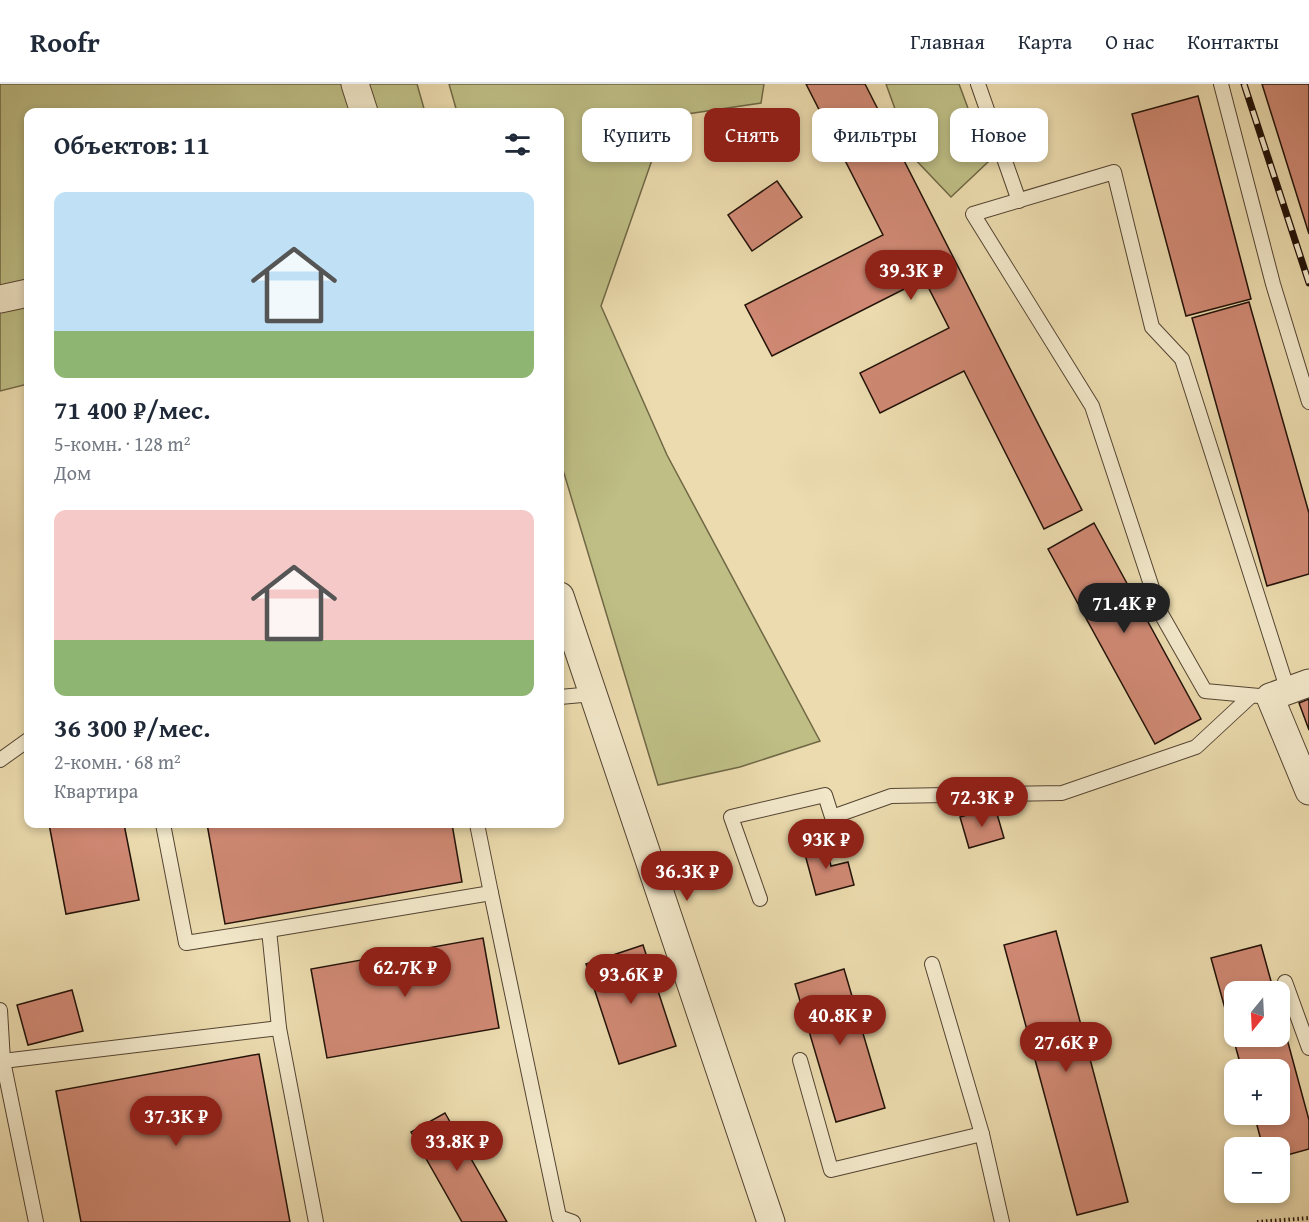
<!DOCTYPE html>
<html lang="ru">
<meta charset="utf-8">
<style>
body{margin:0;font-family:"Gentium Book Plus",serif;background:#f2f2f3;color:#1f2937;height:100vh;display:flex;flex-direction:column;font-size:22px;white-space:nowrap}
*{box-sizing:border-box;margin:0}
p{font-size:20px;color:#747a83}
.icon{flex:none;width:33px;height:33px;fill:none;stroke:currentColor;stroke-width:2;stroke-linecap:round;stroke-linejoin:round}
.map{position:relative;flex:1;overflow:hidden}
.sheet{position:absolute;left:24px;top:24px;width:540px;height:720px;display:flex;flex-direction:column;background:#fff;border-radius:12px;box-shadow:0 3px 9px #0003}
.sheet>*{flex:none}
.guide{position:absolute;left:582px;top:24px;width:570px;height:54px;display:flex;gap:12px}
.needle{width:39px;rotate:198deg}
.buttons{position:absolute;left:1224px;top:897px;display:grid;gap:12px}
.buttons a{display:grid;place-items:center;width:66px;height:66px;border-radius:12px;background:#fff;box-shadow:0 3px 9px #0003;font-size:30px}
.price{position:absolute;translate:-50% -51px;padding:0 14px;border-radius:21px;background:#8f2418;color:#fff;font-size:20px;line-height:39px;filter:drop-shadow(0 2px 3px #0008)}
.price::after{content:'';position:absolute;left:50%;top:36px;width:18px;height:14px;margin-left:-9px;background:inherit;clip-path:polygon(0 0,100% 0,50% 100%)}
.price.selected{background:#222;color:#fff}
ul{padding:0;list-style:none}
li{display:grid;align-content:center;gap:12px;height:318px;padding:0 30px}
li span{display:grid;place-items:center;height:186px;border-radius:12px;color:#555}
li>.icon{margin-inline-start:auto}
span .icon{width:108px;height:108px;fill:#fffc;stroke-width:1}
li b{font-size:26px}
h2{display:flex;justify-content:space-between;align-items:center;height:72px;padding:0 30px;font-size:26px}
.chip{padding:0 21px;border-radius:12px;background:#fff;box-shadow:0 3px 9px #0003;font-size:21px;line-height:54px}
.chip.selected{background:#8f2418;color:#fff}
header{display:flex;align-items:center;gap:36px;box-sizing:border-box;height:84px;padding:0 30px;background:#fff;border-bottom:2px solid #e0e1e3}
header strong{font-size:28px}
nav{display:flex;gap:33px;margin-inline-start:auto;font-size:21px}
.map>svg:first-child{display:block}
</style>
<header>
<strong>Roofr</strong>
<nav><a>Главная</a><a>Карта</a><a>О нас</a><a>Контакты</a></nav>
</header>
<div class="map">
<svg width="1309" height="1138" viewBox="0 0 1309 1138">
<rect width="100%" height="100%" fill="#ebdbae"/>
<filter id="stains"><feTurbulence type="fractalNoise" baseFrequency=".00333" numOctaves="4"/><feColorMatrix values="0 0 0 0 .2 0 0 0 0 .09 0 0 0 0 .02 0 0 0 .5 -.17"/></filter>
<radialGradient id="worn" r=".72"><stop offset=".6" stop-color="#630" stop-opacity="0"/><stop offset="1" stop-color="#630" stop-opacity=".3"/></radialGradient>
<g fill="#bebe85" stroke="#706846" stroke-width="1.5">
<polygon points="0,0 417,0 425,28 28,28 28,300 0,307"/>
<polygon points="449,0 764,0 761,19 667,33 601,222 667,371 820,657 740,683 658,701 560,376 560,28 457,28"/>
<polygon points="886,0 959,0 988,78 951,113 912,72"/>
</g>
<g fill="#d08974" stroke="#221208" stroke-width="1.5">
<polygon points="806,0 865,0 1082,426 1044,445 964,287 880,329 860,289 949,244 924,195 772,272 745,221 883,151"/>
<polygon points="1262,0 1309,0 1309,150"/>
<polygon points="1198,12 1251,215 1186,232 1132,30"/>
<polygon points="777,97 802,133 752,167 728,131"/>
<polygon points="1249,218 1309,429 1309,490 1267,502 1192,234"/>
<polygon points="1094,439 1201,635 1155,660 1048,465"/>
<polygon points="1309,615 1309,646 1299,619"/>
<polygon points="995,723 1004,754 969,764 960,733"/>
<polygon points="49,740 124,740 139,816 66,830"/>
<polygon points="207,740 452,740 462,798 225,840"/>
<polygon points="825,758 831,782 848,778 854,801 816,811 803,763"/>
<polygon points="1056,847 1128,1118 1077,1131 1004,861"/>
<polygon points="483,854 499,944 327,974 311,885"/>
<polygon points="643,861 676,962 619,980 586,880"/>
<polygon points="1261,861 1274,908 1234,908 1234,952 1280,952 1280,929 1309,1036 1309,1065 1280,1073 1280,1064 1263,1064 1254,1030 1280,1030 1280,986 1242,986 1211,874"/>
<polygon points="844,885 885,1024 836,1038 795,900"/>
<polygon points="72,906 83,947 28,961 17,921"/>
<polygon points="259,970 290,1138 81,1138 56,1007"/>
<polygon points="445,1029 507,1138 462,1138 411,1048"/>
</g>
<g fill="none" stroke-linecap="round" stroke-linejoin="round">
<defs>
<g id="service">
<polyline points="978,0 1019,117"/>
<polyline points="1221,0 1273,200 1309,318"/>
<polyline points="560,613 593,610"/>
<polyline points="1270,613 1205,607 1160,528 1092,322 973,130 1114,88 1152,243 1182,275 1288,607"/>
<polyline points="0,676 28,656"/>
<polyline points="163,740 186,859 269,846 279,944 316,1138"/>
<polyline points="491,809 559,1133 573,1138"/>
<polyline points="760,815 731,733 825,711 832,733 891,712 1062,709 1196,663 1251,612"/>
<polyline points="269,846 491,809 477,740"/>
<polyline points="932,880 982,1050 1002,1138"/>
<polyline points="1285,898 1309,964"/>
<polyline points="0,926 3,977 279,944"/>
<polyline points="800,976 831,1086 982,1050"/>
<polyline points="3,977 36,1138"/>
</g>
<g id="minor">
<polyline points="355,0 364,28"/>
<polyline points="0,215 28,209"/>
<polyline points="560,512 771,1138"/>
<polyline points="1309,599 1270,613 1309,707"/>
</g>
</defs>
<use href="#service" stroke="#544432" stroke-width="16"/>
<use href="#minor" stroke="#544432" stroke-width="29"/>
<polyline stroke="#221208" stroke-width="4" stroke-dasharray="1.5 3" stroke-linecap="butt" points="1257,1138 1309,1134"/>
<use href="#service" stroke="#f2e8ca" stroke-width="14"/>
<use href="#minor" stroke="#f2e8ca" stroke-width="27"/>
<defs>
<polyline id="rail" points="1244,0 1309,199"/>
</defs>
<use href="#rail" stroke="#221208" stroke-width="7"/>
<use href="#rail" stroke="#f2e8ca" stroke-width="4.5" stroke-dasharray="14" stroke-linecap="butt"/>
</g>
<rect width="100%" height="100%" filter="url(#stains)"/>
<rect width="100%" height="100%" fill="url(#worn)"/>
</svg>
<div class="buttons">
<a><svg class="needle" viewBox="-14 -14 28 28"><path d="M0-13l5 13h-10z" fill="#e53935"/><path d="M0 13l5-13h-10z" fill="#747a83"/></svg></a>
<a>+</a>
<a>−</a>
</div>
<b class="price" style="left:911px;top:217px">39.3K ₽</b>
<b class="price selected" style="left:1124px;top:550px">71.4K ₽</b>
<b class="price" style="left:982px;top:744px">72.3K ₽</b>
<b class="price" style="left:826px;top:786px">93K ₽</b>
<b class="price" style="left:687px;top:818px">36.3K ₽</b>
<b class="price" style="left:405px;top:914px">62.7K ₽</b>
<b class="price" style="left:631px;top:921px">93.6K ₽</b>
<b class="price" style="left:840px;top:962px">40.8K ₽</b>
<b class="price" style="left:1066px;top:989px">27.6K ₽</b>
<b class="price" style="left:176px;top:1063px">37.3K ₽</b>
<b class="price" style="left:457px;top:1088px">33.8K ₽</b>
<div class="guide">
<a class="chip">Купить</a>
<a class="chip selected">Снять</a>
<a class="chip">Фильтры</a>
<a class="chip">Новое</a>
</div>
<section class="sheet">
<h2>Объектов: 11<svg class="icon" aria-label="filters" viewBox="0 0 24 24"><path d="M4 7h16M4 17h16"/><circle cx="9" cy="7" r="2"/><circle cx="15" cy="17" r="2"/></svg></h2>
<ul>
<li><span style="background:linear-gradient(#bfe0f5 75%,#8fb573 0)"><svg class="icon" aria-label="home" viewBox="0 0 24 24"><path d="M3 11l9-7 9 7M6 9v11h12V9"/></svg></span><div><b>71 400 ₽/мес.</b><p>5-комн. · 128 m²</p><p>Дом</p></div></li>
<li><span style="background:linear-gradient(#f6c9c9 70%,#8fb573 0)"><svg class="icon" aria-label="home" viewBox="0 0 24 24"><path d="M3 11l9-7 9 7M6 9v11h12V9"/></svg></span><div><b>36 300 ₽/мес.</b><p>2-комн. · 68 m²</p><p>Квартира</p></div></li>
</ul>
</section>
</div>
